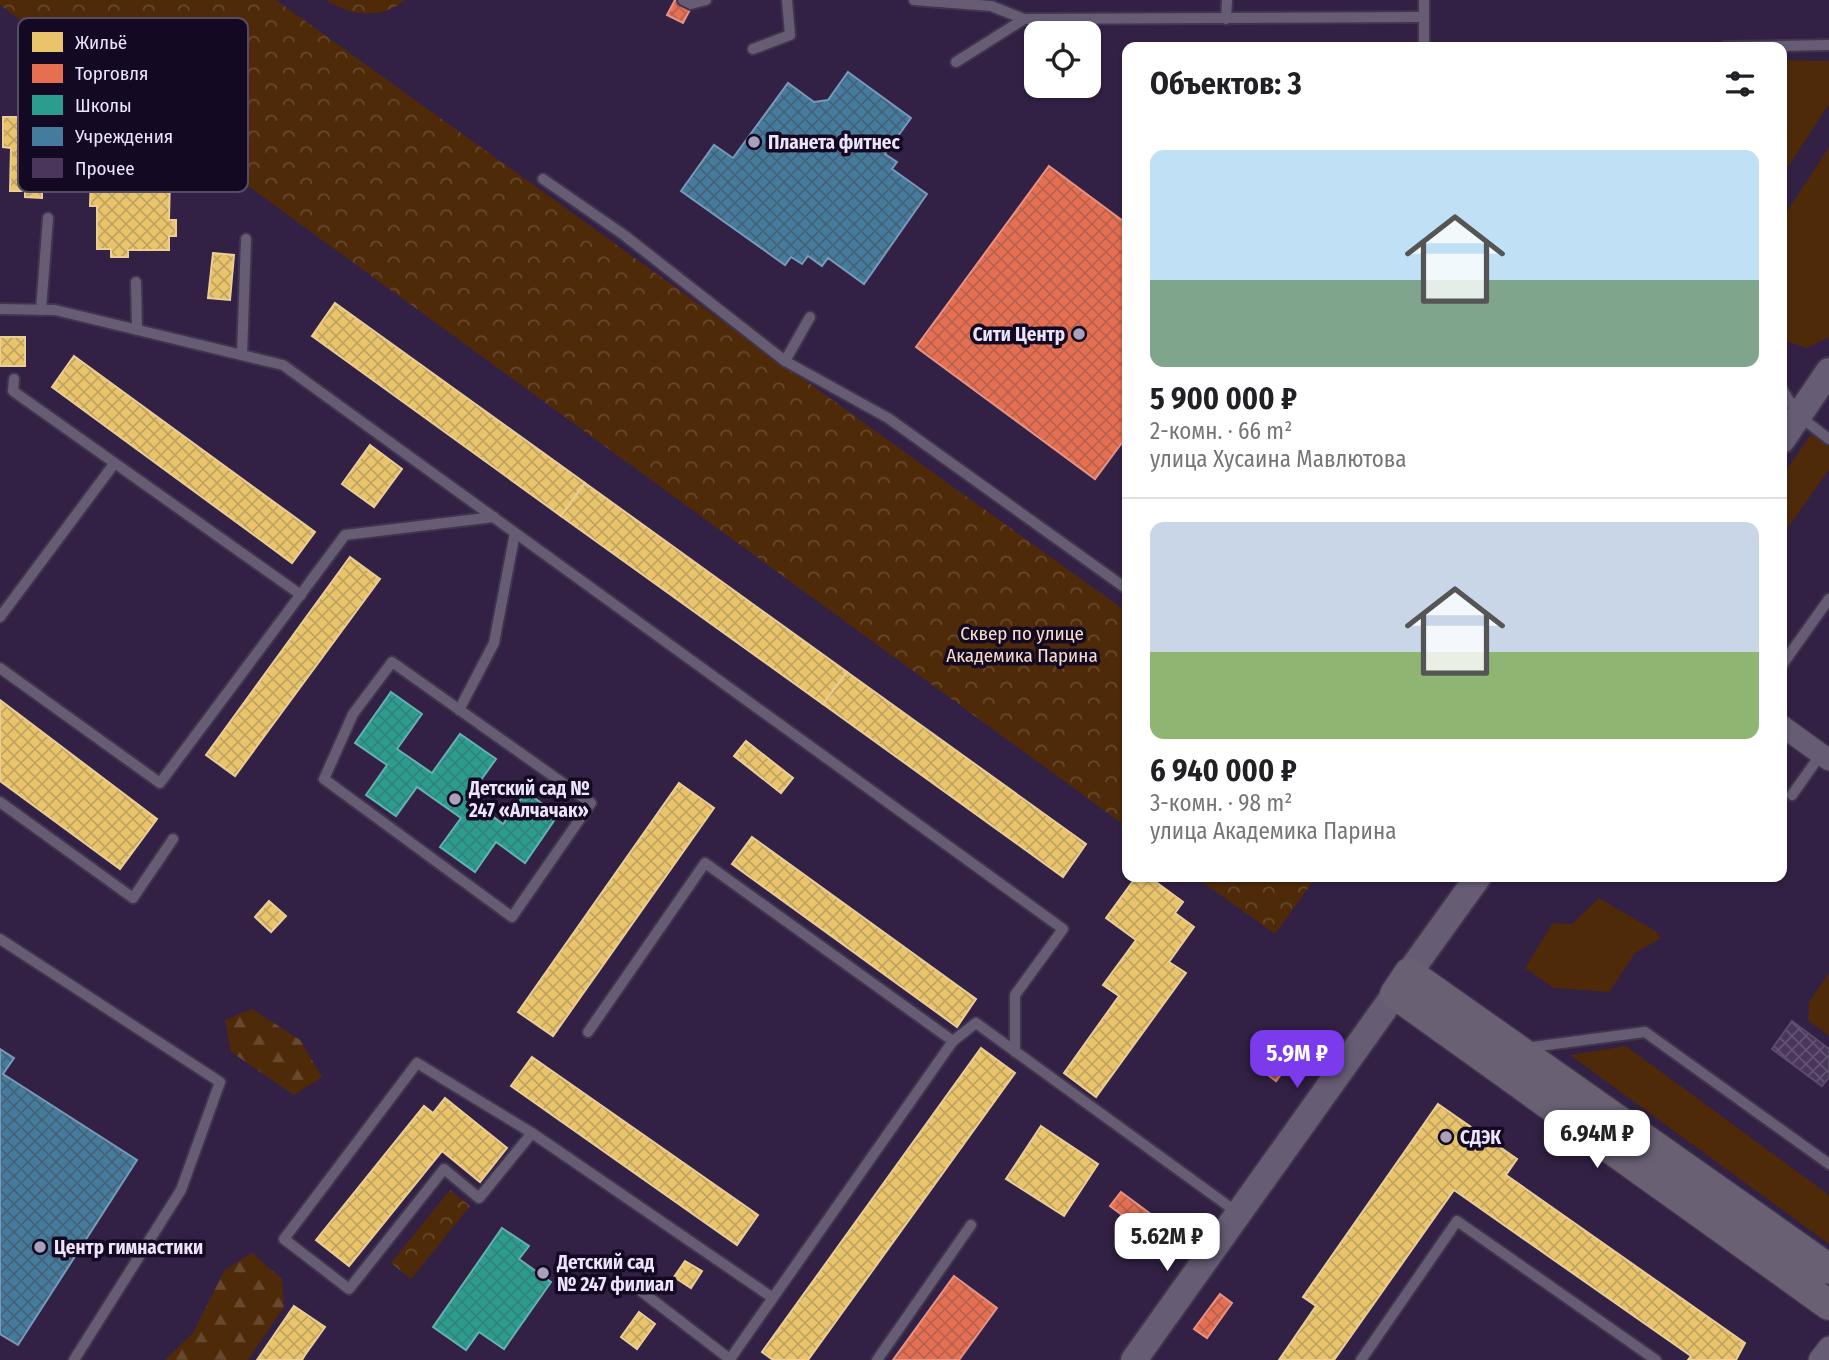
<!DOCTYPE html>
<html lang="ru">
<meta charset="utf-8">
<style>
body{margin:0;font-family:"Fira Sans Condensed",sans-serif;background:#f2f2f2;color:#202124;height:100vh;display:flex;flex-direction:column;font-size:26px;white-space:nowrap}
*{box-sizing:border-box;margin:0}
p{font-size:23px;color:#757577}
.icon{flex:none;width:38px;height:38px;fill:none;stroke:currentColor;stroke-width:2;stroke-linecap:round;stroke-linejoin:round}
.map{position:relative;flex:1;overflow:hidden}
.panel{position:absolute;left:1122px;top:42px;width:665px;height:840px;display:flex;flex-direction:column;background:#fff;border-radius:14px;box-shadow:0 2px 5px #0004}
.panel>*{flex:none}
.controls{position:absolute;left:1024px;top:21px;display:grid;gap:14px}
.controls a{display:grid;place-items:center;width:77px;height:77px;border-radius:14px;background:#fff;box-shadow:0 2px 5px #0004;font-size:35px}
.price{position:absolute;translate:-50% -60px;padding:0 16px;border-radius:14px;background:#fff;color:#222;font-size:23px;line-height:46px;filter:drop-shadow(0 2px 4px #0008)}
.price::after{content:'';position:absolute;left:50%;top:42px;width:21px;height:16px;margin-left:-10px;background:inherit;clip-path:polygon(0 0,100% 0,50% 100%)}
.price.selected{background:#7c3aed;color:#fff}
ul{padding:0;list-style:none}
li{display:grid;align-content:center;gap:14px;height:371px;padding:0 28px}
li+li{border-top:2px solid #e0e0e0}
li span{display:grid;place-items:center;height:217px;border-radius:14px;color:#555}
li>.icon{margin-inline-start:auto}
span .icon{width:126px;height:126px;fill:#fffc;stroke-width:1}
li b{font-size:30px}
h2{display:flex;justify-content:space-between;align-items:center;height:84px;padding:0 28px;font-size:30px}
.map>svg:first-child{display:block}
</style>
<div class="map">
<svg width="1829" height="1360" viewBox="0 0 1829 1360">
<defs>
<pattern id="forest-firs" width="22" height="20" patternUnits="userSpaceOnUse" patternTransform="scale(1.75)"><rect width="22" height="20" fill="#4e2a09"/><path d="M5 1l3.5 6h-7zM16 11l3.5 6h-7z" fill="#68492e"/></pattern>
<pattern id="park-crowns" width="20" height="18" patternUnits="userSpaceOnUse" patternTransform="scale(1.75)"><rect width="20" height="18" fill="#4e2a09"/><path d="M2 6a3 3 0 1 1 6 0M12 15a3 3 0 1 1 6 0" fill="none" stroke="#68492e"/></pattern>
<pattern id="homes-cross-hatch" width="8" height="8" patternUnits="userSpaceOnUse" patternTransform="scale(1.75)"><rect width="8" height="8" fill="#e9c46a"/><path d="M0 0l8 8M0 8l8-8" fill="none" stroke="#c0a462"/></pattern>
<pattern id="shops-cross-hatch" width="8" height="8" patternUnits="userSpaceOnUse" patternTransform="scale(1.75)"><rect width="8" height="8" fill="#e76f51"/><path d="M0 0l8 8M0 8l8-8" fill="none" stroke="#b7624f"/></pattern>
<pattern id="schools-cross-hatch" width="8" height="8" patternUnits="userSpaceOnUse" patternTransform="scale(1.75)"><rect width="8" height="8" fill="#2a9d8f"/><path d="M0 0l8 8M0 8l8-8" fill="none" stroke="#33827b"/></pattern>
<pattern id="public-cross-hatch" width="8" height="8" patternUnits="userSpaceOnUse" patternTransform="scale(1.75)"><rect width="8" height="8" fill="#457b9d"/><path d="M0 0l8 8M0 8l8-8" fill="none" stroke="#466278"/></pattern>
<pattern id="building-cross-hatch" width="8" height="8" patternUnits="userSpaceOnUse" patternTransform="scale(1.75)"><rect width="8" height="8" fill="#49365a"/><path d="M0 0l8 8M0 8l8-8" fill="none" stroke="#635373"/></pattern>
</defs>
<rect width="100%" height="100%" fill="#322144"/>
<g fill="#4e2a09">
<polygon points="1782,60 1829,61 1829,104 1782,176"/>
<polygon points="1829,147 1829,337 1807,348 1782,340 1782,219"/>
<polygon points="1812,433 1829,445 1829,469 1782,536 1782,476"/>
<polygon points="1599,898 1657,932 1660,939 1635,953 1609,992 1554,988 1525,968 1553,923 1572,924"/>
<polygon points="1829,973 1829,1036 1808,1020 1809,1002"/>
<polygon points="1626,1046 1829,1195 1829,1244 1570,1055"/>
</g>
<g fill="url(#forest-firs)">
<polygon points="252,1009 300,1040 322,1077 294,1095 231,1052 225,1020"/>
<polygon points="252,1253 282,1279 284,1307 248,1360 165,1360 193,1333 224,1271"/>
</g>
<g fill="url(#park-crowns)">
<polygon points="0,0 276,0 1127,612 1127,827 0,5"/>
<path d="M326 0H405C381 20 351 16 326 0Z"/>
<polygon points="1195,877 1316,877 1275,934"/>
<polygon points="450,1190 470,1206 411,1279 391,1263"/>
</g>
<g fill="url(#homes-cross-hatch)" stroke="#eace96" stroke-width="2">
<polygon points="54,108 70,108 69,117 83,117 82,162 91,162 90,191 42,191 42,198 25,197 25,191 10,191 11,148 3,147 3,117 54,117"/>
<polygon points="140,167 156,167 156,177 170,177 169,220 176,220 176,236 169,236 169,250 128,250 128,257 111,257 111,249 97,249 97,206 90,206 91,176 140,176"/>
<polygon points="213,253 234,255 230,300 208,298"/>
<polygon points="335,303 585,483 561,516 312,336"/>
<rect x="0" y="337" width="25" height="29"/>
<polygon points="74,356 315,532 292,563 52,387"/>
<polygon points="370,445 402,469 374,507 342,484"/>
<polygon points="585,483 847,672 823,704 561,516"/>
<polygon points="350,557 380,579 235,776 206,755"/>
<polygon points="847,672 1086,844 1063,877 823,704"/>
<polygon points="0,700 157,819 120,869 0,781"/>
<polygon points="746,741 793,778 781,793 734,756"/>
<polygon points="679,783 714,808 553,1036 518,1012"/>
<polygon points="752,837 976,999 957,1027 732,864"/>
<polygon points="1136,877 1149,877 1183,902 1175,913 1194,927 1169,962 1186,973 1096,1097 1064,1073 1119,996 1103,985 1136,940 1106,918"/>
<polygon points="269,901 286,916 271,932 255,917"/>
<polygon points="981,1048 1015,1073 808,1360 773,1360 762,1352"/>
<polygon points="532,1057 758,1215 737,1245 511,1086"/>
<polygon points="445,1098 507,1148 480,1182 442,1151 349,1266 316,1240 424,1106 433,1113"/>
<polygon points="1438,1104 1517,1159 1506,1175 1745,1343 1736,1360 1688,1360 1691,1356 1454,1190 1334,1360 1279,1360 1316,1306 1303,1297"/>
<polygon points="1041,1126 1098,1164 1064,1216 1006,1179"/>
<polygon points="685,1261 702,1271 691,1288 674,1277"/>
<polygon points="294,1306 325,1327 305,1355 302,1360 257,1360"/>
<polygon points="639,1312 655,1324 637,1349 621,1337"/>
</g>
<g fill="url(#shops-cross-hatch)" stroke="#e89284" stroke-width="2">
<polygon points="675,0 695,0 683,23 667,15"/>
<polygon points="1049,166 1127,224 1127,436 1095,479 916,347"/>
<polygon points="1285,1047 1296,1055 1276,1081 1265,1073"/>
<polygon points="1121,1192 1152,1215 1141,1229 1110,1206"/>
<polygon points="954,1276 997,1308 959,1360 893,1360"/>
<polygon points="1220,1294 1232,1303 1207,1338 1194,1329"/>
</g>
<g fill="url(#schools-cross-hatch)" stroke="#64b2af" stroke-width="2">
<polygon points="391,692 422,714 397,749 432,773 460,734 496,759 468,798 503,824 526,792 558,815 525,863 496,842 475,872 440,847 461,818 417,787 396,816 366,795 387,765 355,743"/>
<polygon points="502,1228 529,1246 519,1259 551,1282 504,1349 479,1332 466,1350 433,1327"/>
</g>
<g fill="url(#public-cross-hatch)" stroke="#779ab9" stroke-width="2">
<polygon points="848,72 911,118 885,154 897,162 892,169 927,194 864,284 828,258 822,266 808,256 802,264 791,257 785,265 681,191 714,145 733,158 788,83 814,102 828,100"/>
<polygon points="0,1049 14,1058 3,1074 137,1160 18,1345 0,1334"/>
</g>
<g fill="url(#building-cross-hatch)" stroke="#5a4d6a" stroke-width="2">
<polygon points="1265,43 1265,47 1170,47 1170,46"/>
<polygon points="1792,1021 1829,1049 1829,1077 1822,1086 1772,1049"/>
</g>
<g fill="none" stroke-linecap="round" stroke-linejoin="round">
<defs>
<g id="service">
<polyline points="683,0 691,4 706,0"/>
<polyline points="914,0 991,6 1024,19 1424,17"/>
<polyline points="1226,19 1227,0"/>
<polyline points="1424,47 1424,0"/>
<polyline points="1725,47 1829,45"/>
<polyline points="753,49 790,35 787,0"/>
<polyline points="956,62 1024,19"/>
<polyline points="543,179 624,235 785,361 888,418 1127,589"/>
<polyline points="136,282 137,330"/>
<polyline points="0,309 55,310 283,365 1063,929 1015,995 1015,1052"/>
<polyline points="41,310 48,218"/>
<polyline points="242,355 246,239"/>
<polyline points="785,361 810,317"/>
<polyline points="14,379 13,391 301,595"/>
<polyline points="1782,389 1798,415 1829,439"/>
<polyline points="0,617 114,464"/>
<polygon points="392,662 591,803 512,917 324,779 353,714"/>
<polyline points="1782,665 1829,599"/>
<polyline points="0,668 160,783 345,535 494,517"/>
<polyline points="459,710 494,643 515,533"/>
<polyline points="1792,795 1821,754"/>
<polyline points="0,802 133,898 173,839"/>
<polyline points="0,939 220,1082 181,1190 74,1360"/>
<polyline points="588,1032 705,863 953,1041"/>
<polyline points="1524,1048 1645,1032 1829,1164"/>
<polyline points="532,1133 479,1198 444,1169 349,1289 284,1239 417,1063 532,1133 773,1298"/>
<polyline points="633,1285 731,1360"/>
<polyline points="730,1359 953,1041 976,1023 1238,1213"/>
<polyline points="877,1360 971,1225"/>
<polyline points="1361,1360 1457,1221 1656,1360"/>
</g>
<g id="minor">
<polyline points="1782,726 1829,760"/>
<polyline points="1819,1360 1829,1347"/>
</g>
<g id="tertiary">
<polyline points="1782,440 1829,371"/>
<polyline points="1409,973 1478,877"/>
<polyline points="1134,1360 1395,994"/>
</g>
<polyline id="secondary" points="1829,1269 1409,973 1395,994 1829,1305"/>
</defs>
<use href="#service" stroke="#40354c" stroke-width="14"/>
<use href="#minor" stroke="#40354c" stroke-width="24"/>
<use href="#tertiary" stroke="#40354c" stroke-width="30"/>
<use href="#secondary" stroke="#40354c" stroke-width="33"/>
<use href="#service" stroke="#665c74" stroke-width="10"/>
<use href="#minor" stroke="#665c74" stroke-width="21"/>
<use href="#tertiary" stroke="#665c74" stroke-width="26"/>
<use href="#secondary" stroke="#696074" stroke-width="30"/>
</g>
<g fill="#aba0bb" stroke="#140923" stroke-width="2.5">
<circle cx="754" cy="142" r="7"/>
<circle cx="1079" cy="334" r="7"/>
<circle cx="455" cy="799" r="7"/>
<circle cx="1446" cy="1137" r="7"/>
<circle cx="40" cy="1247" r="7"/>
<circle cx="543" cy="1273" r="7"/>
</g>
<g text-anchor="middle" stroke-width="7" stroke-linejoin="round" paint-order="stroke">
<g font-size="19" font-weight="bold" fill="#ece4fb" stroke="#140923" text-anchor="start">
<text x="768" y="149">Планета фитнес</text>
<text x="1065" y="341" text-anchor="end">Сити Центр</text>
<text x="469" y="795">Детский сад №<tspan x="469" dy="22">247 «Алчачак»</tspan></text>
<text x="1460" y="1144">СДЭК</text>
<text x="54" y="1254">Центр гимнастики</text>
<text x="557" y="1269">Детский сад<tspan x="557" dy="22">№ 247 филиал</tspan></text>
</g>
<g font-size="19" fill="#f7ddc8" stroke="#140923">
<text x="1022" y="640">Сквер по улице<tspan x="1022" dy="22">Академика Парина</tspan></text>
</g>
</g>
<rect x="18" y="18" width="230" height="174" rx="10" fill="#140923" stroke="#554b64" stroke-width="2"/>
<rect x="32" y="32" width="31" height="20" fill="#e9c46a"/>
<rect x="32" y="64" width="31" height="19" fill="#e76f51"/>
<rect x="32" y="95" width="31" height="20" fill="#2a9d8f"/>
<rect x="32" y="127" width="31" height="19" fill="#457b9d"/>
<rect x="32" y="158" width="31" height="20" fill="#49365a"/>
<g font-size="19" fill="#ece4fb">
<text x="75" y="49">Жильё</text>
<text x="75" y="80">Торговля</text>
<text x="75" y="112">Школы</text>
<text x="75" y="143">Учреждения</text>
<text x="75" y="175">Прочее</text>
</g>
</svg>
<div class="controls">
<a><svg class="icon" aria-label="locate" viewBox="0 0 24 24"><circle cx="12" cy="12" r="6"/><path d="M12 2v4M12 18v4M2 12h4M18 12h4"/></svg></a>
</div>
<b class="price selected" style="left:1297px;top:1090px">5.9M ₽</b>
<b class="price" style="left:1597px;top:1170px">6.94M ₽</b>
<b class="price" style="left:1167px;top:1273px">5.62M ₽</b>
<section class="panel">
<h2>Объектов: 3<svg class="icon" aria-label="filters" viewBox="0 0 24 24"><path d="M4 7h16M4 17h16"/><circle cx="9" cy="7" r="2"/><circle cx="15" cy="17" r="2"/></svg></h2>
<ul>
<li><span style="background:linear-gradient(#bfe0f5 60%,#7fa58c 0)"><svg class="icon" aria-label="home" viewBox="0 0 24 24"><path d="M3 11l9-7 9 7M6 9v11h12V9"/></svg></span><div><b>5 900 000 ₽</b><p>2-комн. · 66 m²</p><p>улица Хусаина Мавлютова</p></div></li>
<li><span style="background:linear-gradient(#c9d6e8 60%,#8fb573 0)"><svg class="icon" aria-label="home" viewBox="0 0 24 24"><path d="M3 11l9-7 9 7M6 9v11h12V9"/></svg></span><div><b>6 940 000 ₽</b><p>3-комн. · 98 m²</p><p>улица Академика Парина</p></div></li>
</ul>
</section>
</div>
